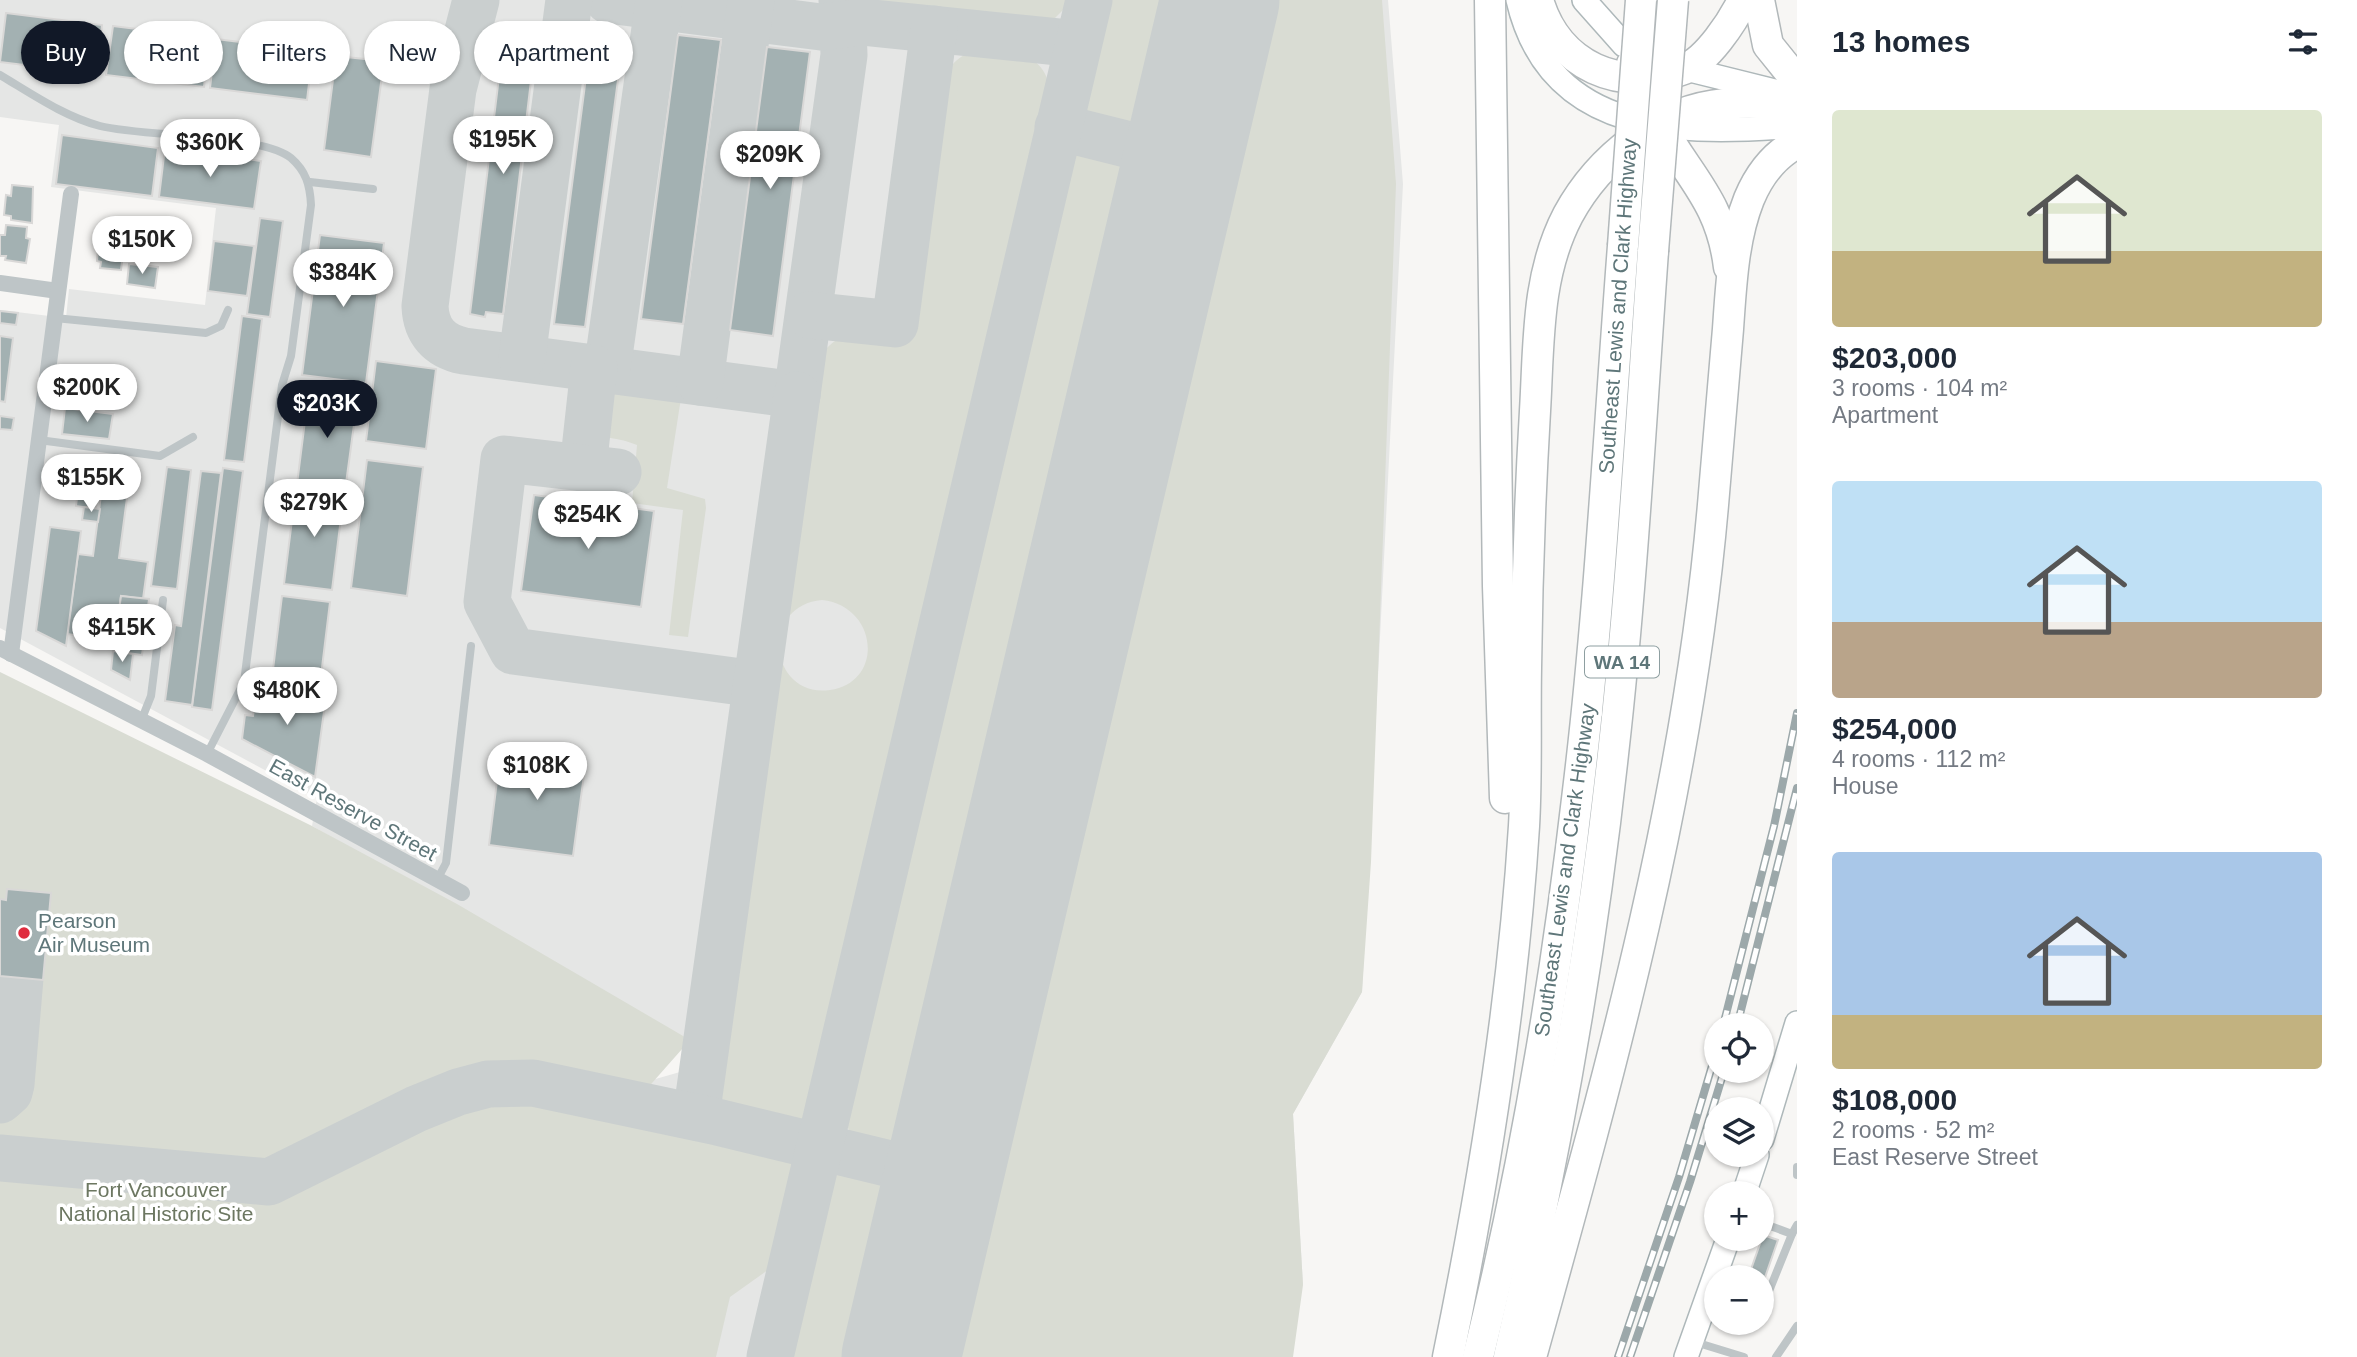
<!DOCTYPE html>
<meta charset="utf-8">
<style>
body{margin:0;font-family:Arial,sans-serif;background:#f2f2f3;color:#1f2937;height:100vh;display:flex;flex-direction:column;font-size:26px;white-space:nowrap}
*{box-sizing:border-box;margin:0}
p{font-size:23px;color:#747a83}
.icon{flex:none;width:38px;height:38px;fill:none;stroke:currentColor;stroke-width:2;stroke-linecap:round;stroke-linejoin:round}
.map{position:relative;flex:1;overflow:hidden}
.panel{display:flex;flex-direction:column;background:#fff;width:560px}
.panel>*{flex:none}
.top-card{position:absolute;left:21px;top:21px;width:665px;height:63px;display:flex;gap:14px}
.controls{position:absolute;left:1704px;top:1013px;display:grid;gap:14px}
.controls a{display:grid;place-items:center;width:70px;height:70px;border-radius:50%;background:#fff;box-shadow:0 2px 5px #0004;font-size:35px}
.price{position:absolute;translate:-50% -60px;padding:0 16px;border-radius:24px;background:#fff;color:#222;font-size:23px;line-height:46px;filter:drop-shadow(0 2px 4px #0008)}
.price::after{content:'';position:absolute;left:50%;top:42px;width:21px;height:16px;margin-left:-10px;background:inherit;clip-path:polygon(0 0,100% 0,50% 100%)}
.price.active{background:#111827;color:#fff}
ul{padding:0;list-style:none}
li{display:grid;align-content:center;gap:14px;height:371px;padding:0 35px}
li span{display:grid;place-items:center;height:217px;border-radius:7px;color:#555}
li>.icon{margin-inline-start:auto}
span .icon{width:126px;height:126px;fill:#fffc;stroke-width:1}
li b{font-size:30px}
h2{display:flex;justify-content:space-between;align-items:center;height:84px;padding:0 35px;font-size:30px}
.chip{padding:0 24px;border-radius:32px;background:#fff;box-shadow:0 2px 5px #0004;font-size:24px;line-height:63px}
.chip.active{background:#111827;color:#fff}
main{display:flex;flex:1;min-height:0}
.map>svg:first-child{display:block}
</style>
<main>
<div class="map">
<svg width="1797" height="1357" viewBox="0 0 1797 1357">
<rect width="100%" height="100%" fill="#f7f6f4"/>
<polygon fill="#e5e6e5" points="0,0 1388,0 1403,184 1362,992 1293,1114 1303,1285 1041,1357 686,1357 610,1092 687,1070 689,1040 312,826 317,798 0,628 0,310 66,318 69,289 205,305 216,208 51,187 59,125 0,117"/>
<g fill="#d9dcd3" fill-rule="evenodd">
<polygon points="854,0 1073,0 1054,19 1038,23 862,6"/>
<path d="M1101 0H1195L1164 135C1140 134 1093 132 1079 111Z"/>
<polygon points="1245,0 1382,0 1396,184 1371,862 1362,992 1293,1114 1303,1285 1293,1357 926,1357"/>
<path d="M992 48C1032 52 1055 66 1049 111L814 1114 805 1125C778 1130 734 1120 712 1103L710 1088 813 377C829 320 862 337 907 341L943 80C953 58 968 49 992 48ZM822 600C878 606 885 682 830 690 770 699 758 606 822 600Z"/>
<path d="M1072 149 1116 153 1155 168 930 1126C893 1156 838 1157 843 1095L1057 188Z"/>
<path d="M617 389 681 398 667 488 705 499 706 508 688 637 669 635 683 510 632 503 637 445C603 430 594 451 602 399Z"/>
<polygon points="0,672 312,826 457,904 690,1040 622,1117 800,1161 801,1167 779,1262 730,1297 716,1357 0,1357"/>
<polygon points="852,1167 876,1171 897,1197 908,1221 877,1357 782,1357 823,1188 836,1174"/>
</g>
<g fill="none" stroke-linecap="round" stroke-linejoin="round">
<g stroke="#cacfcf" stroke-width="47">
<path d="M476 0 453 89 425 306C426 331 439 346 464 351L797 395 844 55 842 0"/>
<polyline points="608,0 821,27 863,22 1078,44"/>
<polyline points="1058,127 1166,154 1175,166 1177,179"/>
<polyline points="809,315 895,324 934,29"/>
<polyline points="522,358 569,0"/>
<polyline points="607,370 659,0"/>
<polyline points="700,382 751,0"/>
<polyline points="583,468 594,368"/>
<polyline points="618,472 504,459 487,602 513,651 756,684"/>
<polyline points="0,1100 9,1092 11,1084 20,978"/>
<polyline points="696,1117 797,395"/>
<polyline points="0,1158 269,1182 416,1109 458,1092 488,1084 533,1083 713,1121 944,1177"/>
<polyline points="770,1357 1089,0"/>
</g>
<polyline stroke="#cacfcf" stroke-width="119" points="901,1357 1220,0"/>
</g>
<g fill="#a3b1b2" stroke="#d9d8d7" stroke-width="2">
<polygon points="6,13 102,25 97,74 0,62"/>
<polygon points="113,26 209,38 204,87 106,75"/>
<polygon points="678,35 721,40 683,324 641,319"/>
<polygon points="504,36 536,39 503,314 486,312 485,317 470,314"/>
<polygon points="216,39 313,51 307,100 210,88"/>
<polygon points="590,46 622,50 585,327 554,324"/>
<polygon points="767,47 810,52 773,336 730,330"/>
<polygon points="336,56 384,61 371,157 324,150"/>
<polygon points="62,135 158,148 152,196 56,184"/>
<polygon points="165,148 261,161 254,209 159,197"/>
<polygon points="12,185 33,187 32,223 11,220 11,216 4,215 6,195 11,196"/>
<polygon points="260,218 283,221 270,317 247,314"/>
<polygon points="6,225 27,227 26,238 30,239 26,263 5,260 6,256 0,256 0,235 5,235"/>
<polygon points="320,235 384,243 366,383 302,375"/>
<polygon points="111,237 125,238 121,270 100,268 101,262 97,261 98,248 103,249 103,243 110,243"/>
<polygon points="214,241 254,246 247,296 208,291"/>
<polygon points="129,264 158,267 155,288 127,284"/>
<polygon points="0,311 18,313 16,325 0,323"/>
<polygon points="242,316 262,319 244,462 224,460"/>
<polygon points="0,336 13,338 5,402 0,401"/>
<polygon points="376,361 436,369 426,449 366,441"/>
<polygon points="309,389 358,395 345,491 297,484"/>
<polygon points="65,408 113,414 109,439 62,434"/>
<polygon points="0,416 14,418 12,430 0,429"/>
<polygon points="367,460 423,467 407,596 351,588"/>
<polygon points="167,467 191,470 177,589 151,586"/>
<polygon points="223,468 243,471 212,710 192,707"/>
<polygon points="57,471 100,476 96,509 76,506 78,490 55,487"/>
<polygon points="201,471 221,473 192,705 165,701 175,625 181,626"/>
<polygon points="296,488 344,494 332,590 284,584"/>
<polygon points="101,495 127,498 119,558 148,562 143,599 121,596 115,641 67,634 78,554 93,556"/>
<polygon points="534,495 654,511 641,607 521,591"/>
<polygon points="84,507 100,509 98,522 82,520"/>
<polygon points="50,527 81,531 66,646 36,631"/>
<polygon points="121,596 149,599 142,655 113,651"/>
<polygon points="282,596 330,602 319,692 271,686"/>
<polygon points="113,651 133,654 130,680 111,670"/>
<polygon points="257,688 326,697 315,777 242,739 245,715 253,716"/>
<polygon points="501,749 586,760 573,856 489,845"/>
<polygon points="7,889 51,893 43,980 0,976 0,899 6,900"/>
<polygon points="1763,1235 1778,1240 1762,1286 1762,1278 1748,1278"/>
</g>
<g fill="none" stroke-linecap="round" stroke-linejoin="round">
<defs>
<g id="secondary">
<path d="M1518 0C1550 137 1683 135 1797 126"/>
<polyline points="1584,0 1624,45 1686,69 1791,95"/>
<polyline points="1762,1139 1797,1023"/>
<polyline points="1744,1194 1757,1155"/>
<polyline points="1686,1357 1728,1239"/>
</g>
<g id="highway">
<polyline points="1490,0 1498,586 1505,798"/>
<path d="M1538 0C1557 66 1621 94 1684 69 1707 61 1733 21 1743 0"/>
<polyline points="1759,0 1768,45 1797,81"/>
<path d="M1632 64C1642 83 1649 104 1659 123 1687 176 1721 200 1729 267"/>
<path d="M1448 1357C1484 1182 1513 1004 1524 826 1527 774 1525 721 1526 668 1527 582 1530 497 1535 411 1539 344 1536 276 1568 215 1599 158 1659 110 1725 104 1749 101 1774 104 1797 104"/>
<path d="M1478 1357C1524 1171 1556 981 1578 791 1600 610 1609 428 1623 246"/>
<path d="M1509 1357C1555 1158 1591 957 1613 754 1632 587 1641 418 1653 251"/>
<path d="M1531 1357C1610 1073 1690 788 1714 493 1719 439 1723 384 1728 329 1731 287 1733 239 1749 199 1759 175 1774 155 1797 143"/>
</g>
</defs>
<use href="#secondary" stroke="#aeb8ba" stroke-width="26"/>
<use href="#highway" stroke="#b2b8ba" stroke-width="33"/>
<g stroke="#bec5c7" stroke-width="8">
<path d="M0 75C32 94 65 117 100 126 143 137 262 134 291 158 306 171 310 185 311 205L291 356 282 385 244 682 207 754"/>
<polyline points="310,182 373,189"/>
<polyline points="55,318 206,333 221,326 228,310"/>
<polyline points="39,440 160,456 193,437"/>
<polyline points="141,721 151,696 163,600"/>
<polyline points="437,880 446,863 471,646"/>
<polyline points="1797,1167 1797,1175"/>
<polyline points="1762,1223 1792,1234 1797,1225"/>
<polyline points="1765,1301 1792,1234"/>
<polyline points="1695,1342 1744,1357"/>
<polyline points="1776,1357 1797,1326"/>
</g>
<g stroke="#bec5c7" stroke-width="16">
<polyline points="0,283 58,291"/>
<polyline points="0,648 207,754 462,893"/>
<polyline points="11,654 71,194"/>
</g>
<use href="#secondary" stroke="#fff" stroke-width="23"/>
<use href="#highway" stroke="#fff" stroke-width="30"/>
<defs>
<g id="rail">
<polyline points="1723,1026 1774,826 1797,713"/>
<polyline points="1737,1026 1797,788"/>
<polyline points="1618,1357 1679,1177 1717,1049"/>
<polyline points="1630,1357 1690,1182 1724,1071"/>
</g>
</defs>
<use href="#rail" stroke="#9ca8aa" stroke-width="8"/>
<use href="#rail" stroke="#fff" stroke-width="5" stroke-dasharray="16" stroke-linecap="butt"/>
<defs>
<g id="highway-bridge">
<polyline points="1623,246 1641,0"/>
<polyline points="1653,251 1673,0"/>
</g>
</defs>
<use href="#highway-bridge" stroke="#b2b8ba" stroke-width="33" stroke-linecap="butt"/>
<use href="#highway-bridge" stroke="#fff" stroke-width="30"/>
</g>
<circle fill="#df2c3e" stroke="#fff" stroke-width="2.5" cx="24" cy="933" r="7"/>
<g text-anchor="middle" stroke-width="7" stroke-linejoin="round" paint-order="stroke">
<rect fill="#fff" stroke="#8e9fa1" stroke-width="2" x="1585" y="646.5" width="74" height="31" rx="5"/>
<g font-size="19" font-weight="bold" fill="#5e7679">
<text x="1622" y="669">WA 14</text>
</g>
<g font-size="21" fill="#5e7679" stroke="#fff">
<text transform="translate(1618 306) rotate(-86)" y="7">Southeast Lewis and Clark Highway</text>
<text transform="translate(353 810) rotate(29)" y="7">East Reserve Street</text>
<text transform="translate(1565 870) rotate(-82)" y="7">Southeast Lewis and Clark Highway</text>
</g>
<g font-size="21" fill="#5e7679" stroke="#fff" text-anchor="start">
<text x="38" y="928">Pearson<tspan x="38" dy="24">Air Museum</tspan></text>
</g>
<g font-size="21" fill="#6c7761" stroke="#fff">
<text x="156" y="1197">Fort Vancouver<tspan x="156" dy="24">National Historic Site</tspan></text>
</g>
</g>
</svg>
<div class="controls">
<a><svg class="icon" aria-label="locate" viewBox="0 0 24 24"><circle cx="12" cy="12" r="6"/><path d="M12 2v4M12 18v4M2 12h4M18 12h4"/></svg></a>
<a><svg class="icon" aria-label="layers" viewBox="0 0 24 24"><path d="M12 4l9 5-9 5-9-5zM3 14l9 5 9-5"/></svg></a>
<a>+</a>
<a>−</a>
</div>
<b class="price" style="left:503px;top:176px">$195K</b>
<b class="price" style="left:210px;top:179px">$360K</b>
<b class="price" style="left:770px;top:191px">$209K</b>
<b class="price" style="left:142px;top:276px">$150K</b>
<b class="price" style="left:343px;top:309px">$384K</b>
<b class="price" style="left:87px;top:424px">$200K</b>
<b class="price active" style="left:327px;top:440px">$203K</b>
<b class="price" style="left:91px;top:514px">$155K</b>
<b class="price" style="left:314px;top:539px">$279K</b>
<b class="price" style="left:588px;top:551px">$254K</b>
<b class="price" style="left:122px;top:664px">$415K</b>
<b class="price" style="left:287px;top:727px">$480K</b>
<b class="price" style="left:537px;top:802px">$108K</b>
<div class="top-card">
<a class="chip active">Buy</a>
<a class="chip">Rent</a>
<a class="chip">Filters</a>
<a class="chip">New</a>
<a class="chip">Apartment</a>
</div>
</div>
<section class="panel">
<h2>13 homes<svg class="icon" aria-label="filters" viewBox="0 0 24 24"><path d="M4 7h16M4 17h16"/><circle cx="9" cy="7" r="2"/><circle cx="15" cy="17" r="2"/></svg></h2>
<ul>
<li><span style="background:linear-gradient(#dfe7d0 65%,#c2b280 0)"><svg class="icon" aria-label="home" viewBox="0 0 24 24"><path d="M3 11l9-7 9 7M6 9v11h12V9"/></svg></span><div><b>$203,000</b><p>3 rooms · 104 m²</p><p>Apartment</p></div></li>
<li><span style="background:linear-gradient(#bfe0f5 65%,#b9a48a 0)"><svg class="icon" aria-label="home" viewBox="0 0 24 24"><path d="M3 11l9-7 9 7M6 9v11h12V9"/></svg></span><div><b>$254,000</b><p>4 rooms · 112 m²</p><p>House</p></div></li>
<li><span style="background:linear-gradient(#a9c7e8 75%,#c2b280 0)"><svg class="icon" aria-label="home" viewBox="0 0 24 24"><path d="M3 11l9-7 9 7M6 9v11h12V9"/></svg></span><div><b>$108,000</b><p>2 rooms · 52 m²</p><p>East Reserve Street</p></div></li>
</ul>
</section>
</main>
